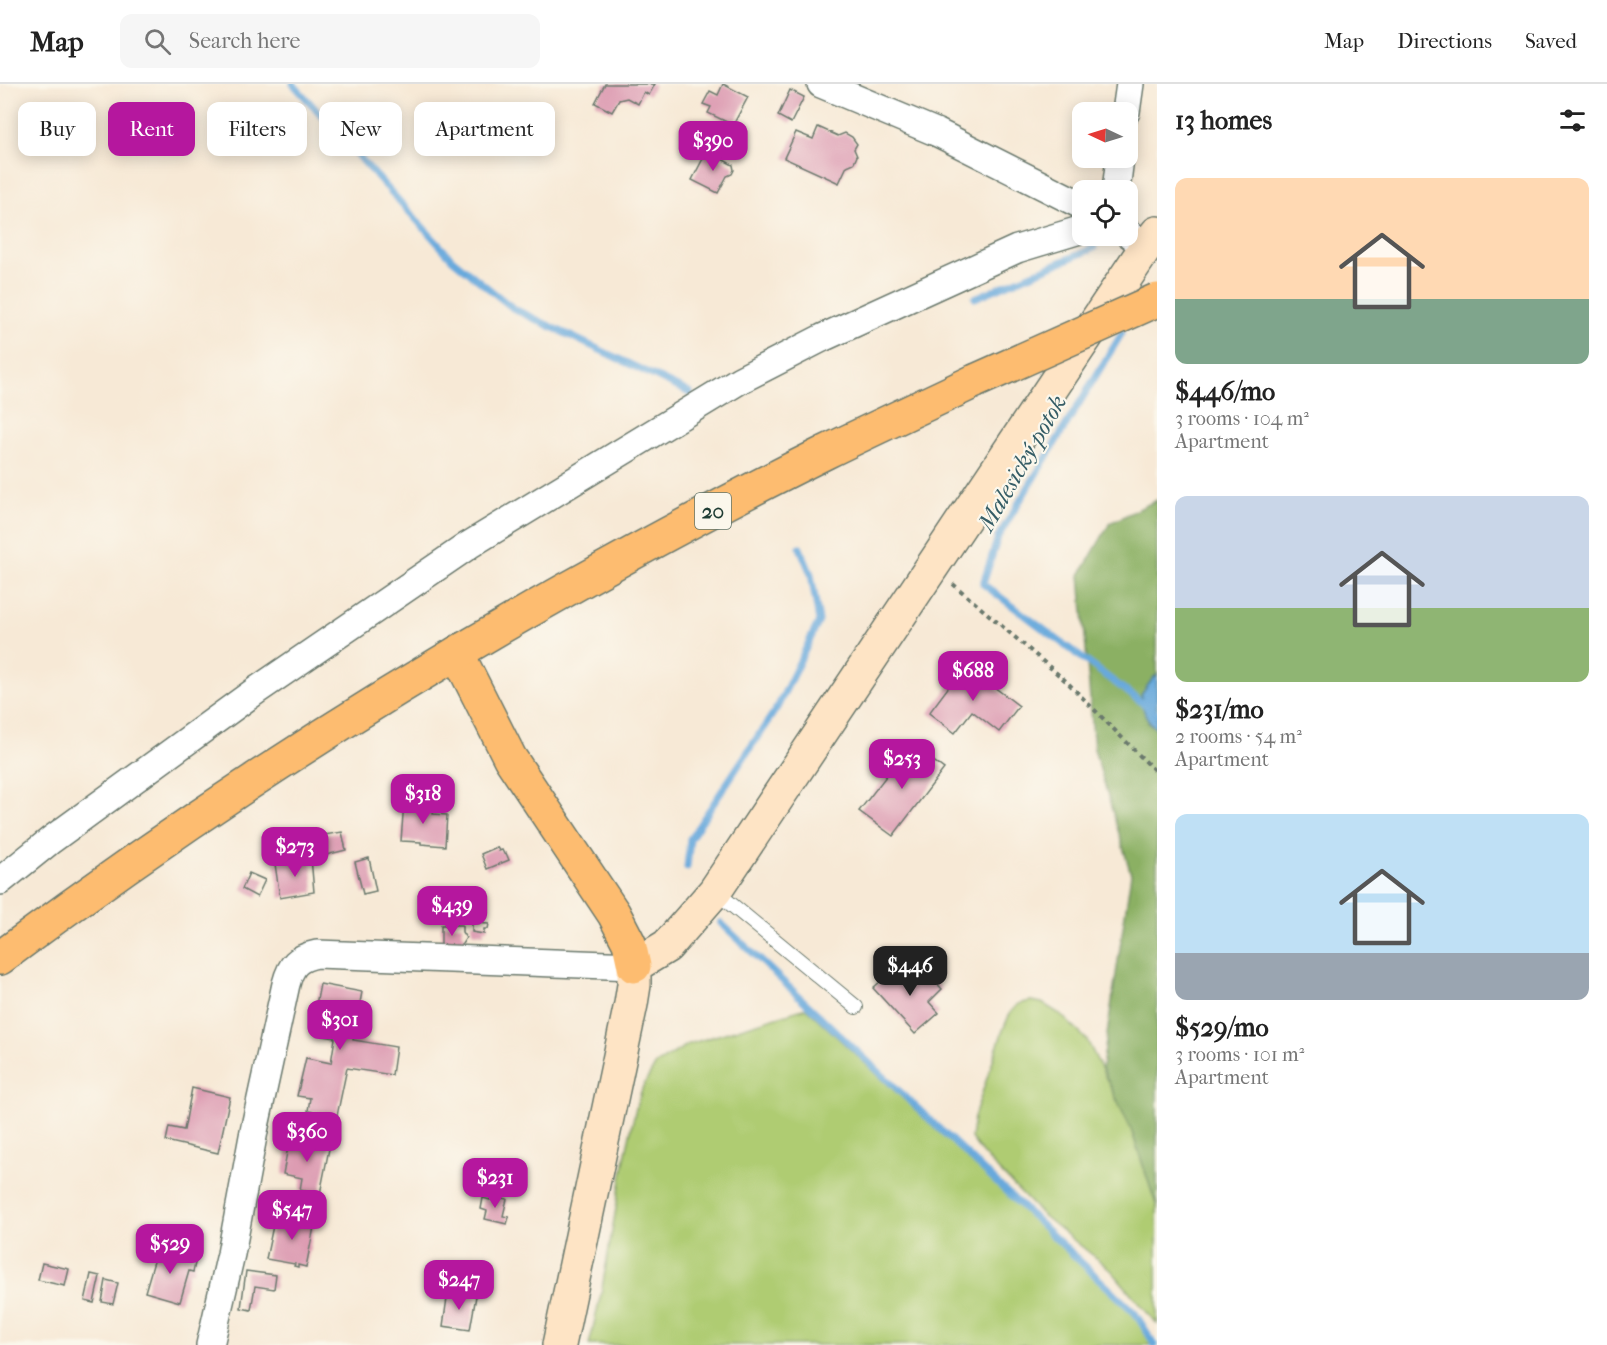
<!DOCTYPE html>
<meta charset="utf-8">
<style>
body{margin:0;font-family:"IM FELL French Canon",serif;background:#f6f6f6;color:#222;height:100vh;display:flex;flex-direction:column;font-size:22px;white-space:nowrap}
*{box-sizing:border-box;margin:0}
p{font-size:20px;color:#767676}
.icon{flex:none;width:33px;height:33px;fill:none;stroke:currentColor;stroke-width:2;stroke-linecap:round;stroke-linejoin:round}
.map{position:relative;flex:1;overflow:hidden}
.panel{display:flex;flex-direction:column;background:#fff;width:450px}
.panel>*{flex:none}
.top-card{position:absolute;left:18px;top:18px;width:570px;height:54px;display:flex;gap:12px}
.needle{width:39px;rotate:274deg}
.controls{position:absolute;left:1072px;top:18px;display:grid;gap:12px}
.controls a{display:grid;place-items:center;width:66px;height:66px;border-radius:12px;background:#fff;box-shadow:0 3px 15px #0003;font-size:30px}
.price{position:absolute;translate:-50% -51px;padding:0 14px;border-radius:12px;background:#b5179e;color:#fff;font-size:20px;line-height:39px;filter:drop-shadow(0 2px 3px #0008)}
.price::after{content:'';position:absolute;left:50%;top:36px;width:18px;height:14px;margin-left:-9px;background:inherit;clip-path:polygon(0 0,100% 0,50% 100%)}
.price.active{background:#222;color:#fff}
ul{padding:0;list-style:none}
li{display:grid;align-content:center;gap:12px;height:318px;padding:0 18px}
li span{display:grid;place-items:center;height:186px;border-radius:12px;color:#555}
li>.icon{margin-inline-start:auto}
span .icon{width:108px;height:108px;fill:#fffc;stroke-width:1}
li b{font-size:26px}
h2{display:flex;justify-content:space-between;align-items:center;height:72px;padding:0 18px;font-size:26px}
.chip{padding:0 21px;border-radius:12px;background:#fff;box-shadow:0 3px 15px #0003;font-size:21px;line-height:54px}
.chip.active{background:#b5179e;color:#fff}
header{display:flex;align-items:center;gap:36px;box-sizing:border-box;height:84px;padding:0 30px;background:#fff;border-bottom:2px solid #e0e0e0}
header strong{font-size:28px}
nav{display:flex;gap:33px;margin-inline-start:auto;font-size:21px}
.search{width:420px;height:54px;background:#f6f6f6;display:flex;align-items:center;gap:15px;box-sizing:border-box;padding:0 21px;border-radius:12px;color:#767676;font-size:22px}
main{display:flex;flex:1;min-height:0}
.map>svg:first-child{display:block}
</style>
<header>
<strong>Map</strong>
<div class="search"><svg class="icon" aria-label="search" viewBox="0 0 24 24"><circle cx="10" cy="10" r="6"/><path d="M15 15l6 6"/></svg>Search here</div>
<nav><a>Map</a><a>Directions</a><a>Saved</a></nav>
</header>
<main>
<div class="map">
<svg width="1157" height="1261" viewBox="0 0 1157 1261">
<rect width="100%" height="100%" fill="#fbf7ec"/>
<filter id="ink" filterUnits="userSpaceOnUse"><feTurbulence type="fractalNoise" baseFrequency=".0167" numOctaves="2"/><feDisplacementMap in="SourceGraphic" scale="12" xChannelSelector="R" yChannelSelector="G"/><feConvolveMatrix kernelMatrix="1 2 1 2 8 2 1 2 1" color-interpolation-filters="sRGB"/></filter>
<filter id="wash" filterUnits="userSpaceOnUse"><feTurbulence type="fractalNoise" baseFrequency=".008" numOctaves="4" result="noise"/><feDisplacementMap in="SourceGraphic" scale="24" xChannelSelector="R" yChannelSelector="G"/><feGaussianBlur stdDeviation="1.35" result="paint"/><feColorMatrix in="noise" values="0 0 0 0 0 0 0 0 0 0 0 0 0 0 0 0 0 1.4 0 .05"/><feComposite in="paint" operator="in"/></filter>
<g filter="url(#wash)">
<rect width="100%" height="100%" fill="#f7e9d6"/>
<g fill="#afcc72" stroke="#678453" stroke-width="1.5">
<polygon points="1031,917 1042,919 1060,930 1087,956 1131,1045 1157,1123 1157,1240 1111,1186 1040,1129 982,1069 971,1054 974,1033 1003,946 1010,929 1018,920"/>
<polygon points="806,924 1056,1157 1076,1173 1127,1223 1157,1261 589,1261 601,1210 625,1073 636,1023 643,1002 656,980 689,960"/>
</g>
<polygon fill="#8bb064" stroke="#55764c" stroke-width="1.5" points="1157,416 1157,591 1153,594 1148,638 1157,646 1157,1123 1131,1045 1102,984 1131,790 1094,665 1080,491 1110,439"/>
<path fill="#67a9dc" stroke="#437388" stroke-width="1.5" d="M1157 591V646C1145 634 1143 628 1141 611L1153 594Z"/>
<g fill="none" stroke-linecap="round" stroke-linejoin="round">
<g stroke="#67a9dc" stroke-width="7">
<polyline points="293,0 452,175 514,225 690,309"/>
<polyline points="975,214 1094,164"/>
<polyline points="1122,249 998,453 983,500 1157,630"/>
<polyline points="687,783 690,755 778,622 819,537 811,490 800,464"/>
<polyline points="721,839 1135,1229 1155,1261"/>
</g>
</g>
<g id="blocks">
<g fill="#dd9cb2">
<polygon points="605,0 655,0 649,11 644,8 638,20 627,14 619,16 612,28 595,19"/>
<polygon points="723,0 748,13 733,41 708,29 711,23 703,20 710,7 718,11"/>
<polygon points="790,6 804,13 791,39 778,32"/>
<polygon points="818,43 838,52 845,49 852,53 857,60 854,65 857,72 854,79 847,82 839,99 784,74 796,48 813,55"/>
<polygon points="707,67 733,81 734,86 732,90 727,92 718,109 692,96"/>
<polygon points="965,581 1019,622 999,648 972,627 955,649 929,629"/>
<polygon points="911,660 944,685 893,752 859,727"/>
<polygon points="404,718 434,720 433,730 447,731 445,762 421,760 421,758 401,757"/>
<polygon points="342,748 346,766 322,772 318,752"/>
<polygon points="497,763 499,767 502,766 504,770 506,769 509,776 487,785 481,770"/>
<polygon points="311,774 314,808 280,814 275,780"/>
<polygon points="369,774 376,807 363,810 355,778"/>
<polygon points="249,789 265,796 257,813 242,805"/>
<polygon points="472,839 489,840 488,845 484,845 484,850 472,848"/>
<polygon points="441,841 462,841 462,848 466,854 462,860 462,866 441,865"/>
<polygon points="921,882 942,905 929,918 939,929 915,950 873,904 897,883 907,894"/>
<polygon points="320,900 362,908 353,956 396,963 392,991 347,984 337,1032 308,1027 310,1014 297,1012 306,974 331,979 335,954 323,952 325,940 313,937"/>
<polygon points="192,1004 230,1013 218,1069 166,1057 169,1043 184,1046"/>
<polygon points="290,1052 319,1058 319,1056 322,1056 322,1059 330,1060 320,1110 300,1106 302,1094 283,1090"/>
<polygon points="491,1112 507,1115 503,1132 509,1133 507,1140 485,1135 487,1127 481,1125 483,1114 490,1116"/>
<polygon points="296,1129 316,1133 306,1183 298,1181 298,1183 294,1182 295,1180 266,1175 274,1137 293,1141"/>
<polygon points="158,1164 196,1175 193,1188 189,1187 180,1218 145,1208"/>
<polygon points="42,1179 69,1185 65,1202 38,1196"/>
<polygon points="246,1187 276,1191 274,1205 255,1202 251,1226 241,1224"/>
<polygon points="91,1190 100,1192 94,1219 85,1217"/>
<polygon points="106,1196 118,1199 113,1220 102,1218"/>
<polygon points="448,1207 476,1212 470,1246 443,1242"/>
</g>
</g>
</g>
<g filter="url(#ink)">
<use href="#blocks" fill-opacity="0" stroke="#6b796d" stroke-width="1.5"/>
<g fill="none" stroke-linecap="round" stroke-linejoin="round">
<defs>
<polyline id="lane" points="715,807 856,923"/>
<g id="street">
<polyline points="821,0 938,49 1083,122"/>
<polyline points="1126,28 1130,0"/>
<polyline points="1116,106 1120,74"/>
<polyline points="1128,149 1146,163"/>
<polyline points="0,797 51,756 257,606 469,461 740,296 822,254 1017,165 1083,145"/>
<path d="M210 1261 231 1170 254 1047 286 900C291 881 297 874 317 870L634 882"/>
</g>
<polyline id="secondary" points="559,1261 631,920 634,901 634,882 667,862 715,807 1146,163 1157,149"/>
<g id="primary">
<polyline points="457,569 510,674 614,830 629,859 634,882"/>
<path d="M0 874C180 740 368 617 564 507 650 459 737 412 826 368 875 344 925 321 975 297"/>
</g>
</defs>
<use href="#lane" stroke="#6b796d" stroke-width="16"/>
<use href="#street" stroke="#6b796d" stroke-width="30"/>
<use href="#secondary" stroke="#6b796d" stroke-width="36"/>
<use href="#primary" stroke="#6b796d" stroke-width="36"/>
<polyline stroke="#6b796d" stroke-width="4" stroke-dasharray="4.5 4.5" stroke-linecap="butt" points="953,500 1067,598 1157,689"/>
<use href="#lane" stroke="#fff" stroke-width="14"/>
<use href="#street" stroke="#fff" stroke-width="27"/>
<use href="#secondary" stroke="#fee4c5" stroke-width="33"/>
<use href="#primary" stroke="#fdbc6f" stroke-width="33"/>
<defs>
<polyline id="primary-bridge" points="975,297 1157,216"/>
</defs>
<use href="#primary-bridge" stroke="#6b796d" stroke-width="36" stroke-linecap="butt"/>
<use href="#primary-bridge" stroke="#fdbc6f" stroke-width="33"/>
</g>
</g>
<g text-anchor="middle" stroke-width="4.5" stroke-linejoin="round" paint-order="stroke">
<rect fill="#fbf7ec" stroke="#61756b" stroke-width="1.5" x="695" y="409" width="36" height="36" rx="4.5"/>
<g font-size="21" font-weight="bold" fill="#1f3d34">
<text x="713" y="434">20</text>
</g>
<g font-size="24" font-style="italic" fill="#355d66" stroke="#fbf7ec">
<text transform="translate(1022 379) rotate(-60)" y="8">Malesický potok</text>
</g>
</g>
</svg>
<div class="controls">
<a><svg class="needle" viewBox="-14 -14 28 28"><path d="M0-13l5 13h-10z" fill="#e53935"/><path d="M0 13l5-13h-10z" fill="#767676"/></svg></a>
<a><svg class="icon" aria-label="locate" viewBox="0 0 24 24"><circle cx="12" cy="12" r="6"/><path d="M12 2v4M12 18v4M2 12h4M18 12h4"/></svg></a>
</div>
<b class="price" style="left:713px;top:88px">$390</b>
<b class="price" style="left:973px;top:618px">$688</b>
<b class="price" style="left:902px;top:706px">$253</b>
<b class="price" style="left:423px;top:741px">$318</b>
<b class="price" style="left:295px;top:794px">$273</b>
<b class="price" style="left:452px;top:853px">$439</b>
<b class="price active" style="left:910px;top:913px">$446</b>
<b class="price" style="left:340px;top:967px">$301</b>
<b class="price" style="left:307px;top:1079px">$360</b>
<b class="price" style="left:495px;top:1125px">$231</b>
<b class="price" style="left:292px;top:1157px">$547</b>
<b class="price" style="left:170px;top:1191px">$529</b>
<b class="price" style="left:459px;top:1227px">$247</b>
<div class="top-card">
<a class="chip">Buy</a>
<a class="chip active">Rent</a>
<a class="chip">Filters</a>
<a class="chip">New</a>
<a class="chip">Apartment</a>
</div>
</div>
<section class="panel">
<h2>13 homes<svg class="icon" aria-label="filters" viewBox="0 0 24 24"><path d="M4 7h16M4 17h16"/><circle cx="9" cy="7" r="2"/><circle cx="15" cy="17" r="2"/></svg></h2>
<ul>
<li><span style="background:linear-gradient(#ffd9b3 65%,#7fa58c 0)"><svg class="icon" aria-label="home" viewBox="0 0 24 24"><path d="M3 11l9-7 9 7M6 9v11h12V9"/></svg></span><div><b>$446/mo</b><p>3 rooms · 104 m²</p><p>Apartment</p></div></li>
<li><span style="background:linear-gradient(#c9d6e8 60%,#8fb573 0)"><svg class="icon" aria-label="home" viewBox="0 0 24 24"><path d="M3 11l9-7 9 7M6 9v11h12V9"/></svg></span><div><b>$231/mo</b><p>2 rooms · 54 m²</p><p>Apartment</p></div></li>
<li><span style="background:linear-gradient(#bfe0f5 75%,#9aa5b1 0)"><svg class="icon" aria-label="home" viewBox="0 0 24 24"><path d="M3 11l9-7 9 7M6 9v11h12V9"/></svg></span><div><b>$529/mo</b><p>3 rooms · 101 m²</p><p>Apartment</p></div></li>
</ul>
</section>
</main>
